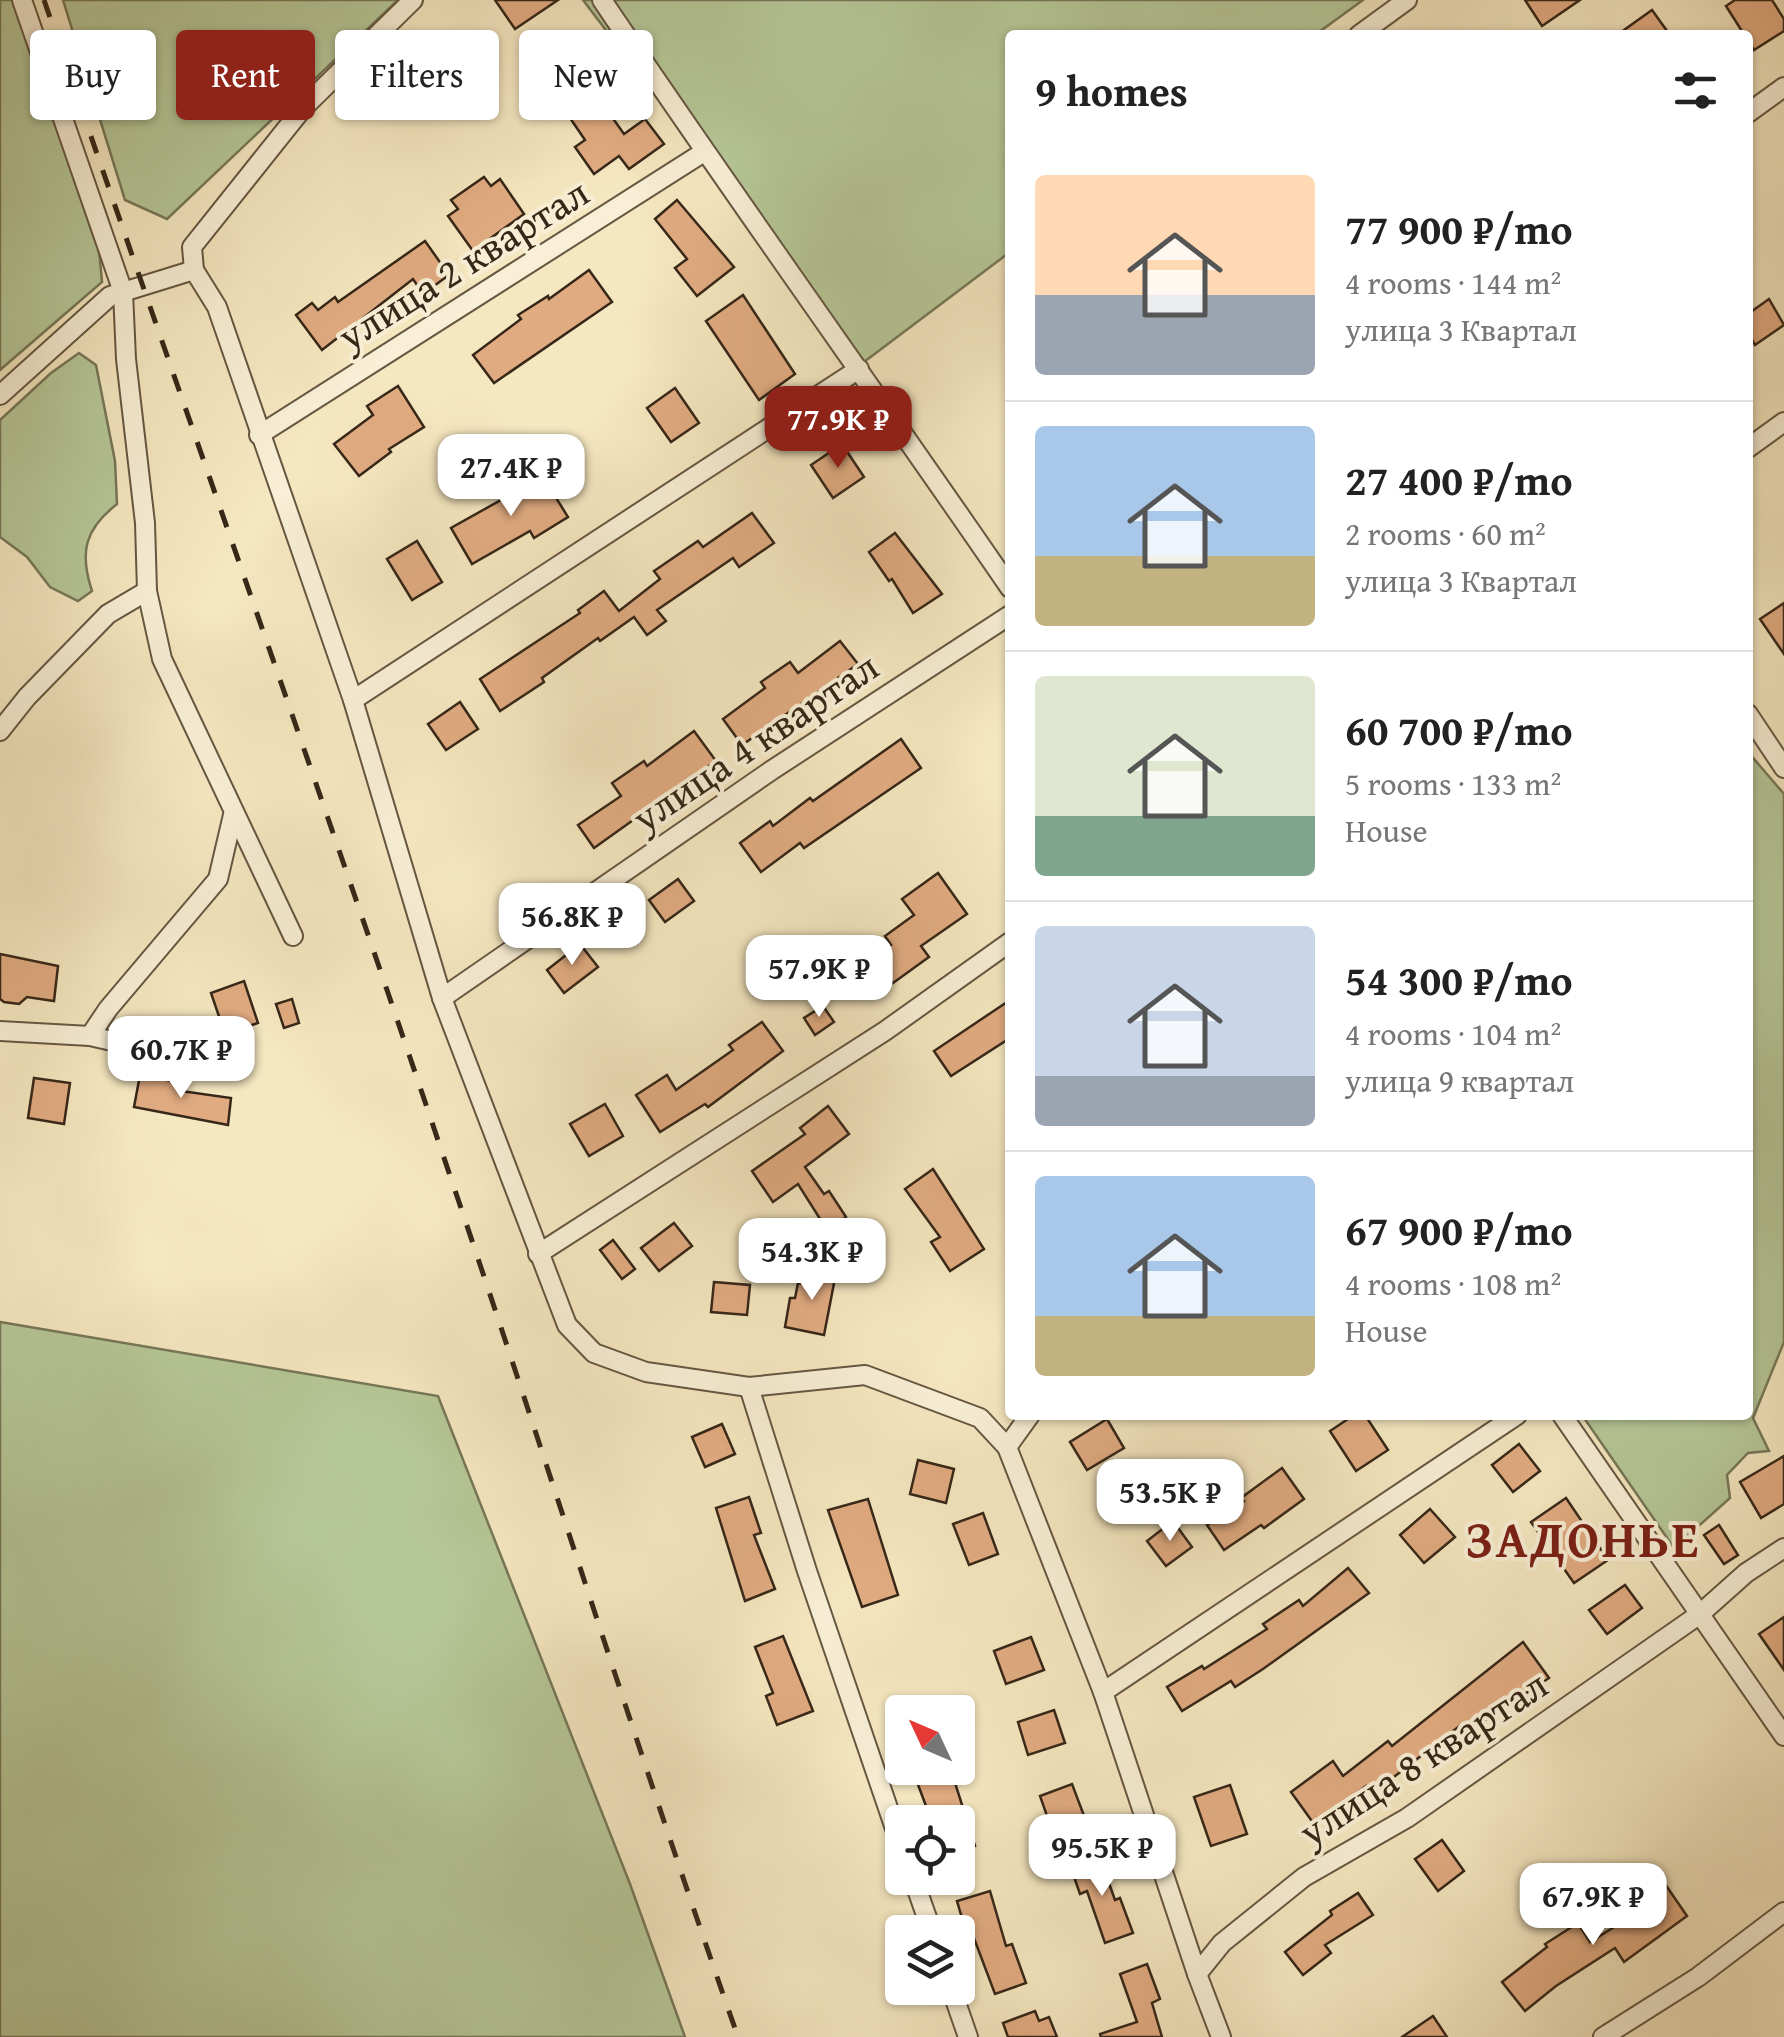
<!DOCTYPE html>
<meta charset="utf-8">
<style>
body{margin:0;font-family:"Gentium Book Plus",serif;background:#f2f2f2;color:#222;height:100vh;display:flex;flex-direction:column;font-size:38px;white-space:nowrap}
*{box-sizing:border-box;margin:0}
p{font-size:32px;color:#767676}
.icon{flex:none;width:55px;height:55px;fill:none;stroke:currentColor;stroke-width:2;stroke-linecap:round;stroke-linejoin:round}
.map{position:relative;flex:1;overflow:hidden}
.drawer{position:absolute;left:1005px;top:30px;width:748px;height:1390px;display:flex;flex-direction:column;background:#fff;border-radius:10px;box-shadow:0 2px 8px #0004}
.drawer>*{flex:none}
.top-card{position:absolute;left:30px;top:30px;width:825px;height:90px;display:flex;gap:20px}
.needle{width:65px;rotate:314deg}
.controls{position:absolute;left:885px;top:1695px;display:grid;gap:20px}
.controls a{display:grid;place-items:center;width:90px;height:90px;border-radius:10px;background:#fff;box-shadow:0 2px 8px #0004;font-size:50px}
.price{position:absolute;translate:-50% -85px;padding:0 22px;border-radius:20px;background:#fff;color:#222;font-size:32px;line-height:65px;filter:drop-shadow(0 2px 5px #0008)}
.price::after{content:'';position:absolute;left:50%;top:60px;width:30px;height:22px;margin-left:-15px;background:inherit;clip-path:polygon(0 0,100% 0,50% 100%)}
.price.active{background:#8f2418;color:#fff}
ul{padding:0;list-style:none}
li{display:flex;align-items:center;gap:30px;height:250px;padding:0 30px}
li+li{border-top:2px solid #e0e0e0}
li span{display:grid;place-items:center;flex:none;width:280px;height:200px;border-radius:10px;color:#555}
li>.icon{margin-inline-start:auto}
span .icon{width:120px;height:120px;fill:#fffc;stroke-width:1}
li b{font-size:42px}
h2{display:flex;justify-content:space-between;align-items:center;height:120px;padding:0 30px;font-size:42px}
.chip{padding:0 35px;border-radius:10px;background:#fff;box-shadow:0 2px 8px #0004;font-size:35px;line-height:90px}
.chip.active{background:#8f2418;color:#fff}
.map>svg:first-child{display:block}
</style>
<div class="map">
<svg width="1784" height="2037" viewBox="0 0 1784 2037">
<rect width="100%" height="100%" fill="#f5e7c0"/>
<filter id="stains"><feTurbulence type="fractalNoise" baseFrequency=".002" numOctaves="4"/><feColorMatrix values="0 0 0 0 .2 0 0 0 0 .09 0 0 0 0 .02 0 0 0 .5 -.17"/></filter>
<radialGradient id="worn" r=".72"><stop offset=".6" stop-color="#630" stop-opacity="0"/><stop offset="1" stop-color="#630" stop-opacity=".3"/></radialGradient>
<g fill="#b6c797" stroke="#767758" stroke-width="2.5">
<polygon points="0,0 15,0 98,238 102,282 0,370"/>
<polygon points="63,0 398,0 167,219 125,200"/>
<polygon points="583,0 1363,0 1315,35 1010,35 1010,252 860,365"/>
<path d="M79 353 96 365 115 461 117 504C85 529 79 552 92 591L78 601 50 587 27 557 0 537V420L51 373Z"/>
<polygon points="1748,752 1784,794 1784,1342 1753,1418 1769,1451 1748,1453 1727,1475 1730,1498 1674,1548 1582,1415 1748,1415"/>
<polygon points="0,1322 438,1396 630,1884 685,2037 0,2037"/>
</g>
<g fill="#e1ab81" stroke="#362718" stroke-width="2.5">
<polygon points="495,0 558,0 515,29"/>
<polygon points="1525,0 1580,0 1542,26"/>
<polygon points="1735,0 1772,0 1784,19 1784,31 1754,50 1726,6"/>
<polygon points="1652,10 1670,35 1617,35"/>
<polygon points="590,63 610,93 600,100 624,134 645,119 664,144 629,169 619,156 594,174 575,147 585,140 551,90"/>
<polygon points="484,177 491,186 500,179 524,214 473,251 448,216 458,209 451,200"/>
<polygon points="677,200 734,267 697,296 675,268 687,259 655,219"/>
<polygon points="425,241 449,275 423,294 413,279 322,350 296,315 312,303 318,310 335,297 338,302"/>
<polygon points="589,270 612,302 494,383 473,355 521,319 518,315 548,296 549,299"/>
<polygon points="743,295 795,374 759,400 706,321"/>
<polygon points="1769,299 1784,325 1755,345 1748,333 1748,314"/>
<polygon points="398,386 424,427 389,449 391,452 359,476 334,444 373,415 367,406"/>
<polygon points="675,388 699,423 671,442 647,408"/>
<polygon points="842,444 864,477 833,498 811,465"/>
<polygon points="540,472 568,517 534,538 530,531 472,564 451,528 508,496 506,492"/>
<polygon points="752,513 774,543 739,567 733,558 657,610 666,621 647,635 634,617 600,641 598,638 542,678 544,682 500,711 480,679 580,613 578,610 604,591 619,611 660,579 654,571 698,541 703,547"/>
<polygon points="895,533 942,594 913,613 892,579 889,581 869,552"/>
<polygon points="417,541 442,582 412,600 387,559"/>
<polygon points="1784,603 1784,654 1760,619"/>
<polygon points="840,641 858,664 742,745 723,719 765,688 761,682 790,662 798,673"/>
<polygon points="460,702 478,729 446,750 428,724"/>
<polygon points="694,731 716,761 594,848 578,825 621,796 612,783 644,761 647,766"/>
<polygon points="901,739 921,768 804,848 800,843 761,872 740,843 770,821 773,826 810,798 813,801"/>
<polygon points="938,873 967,914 921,946 929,957 893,983 874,957 891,945 885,936 914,915 902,899"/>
<polygon points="678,879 694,901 665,922 649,900"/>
<polygon points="580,944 598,967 564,993 547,970"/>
<polygon points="0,954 58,966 54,1001 27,997 19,1004 4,1002 0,999"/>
<polygon points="244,981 258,1023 225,1034 211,993"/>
<polygon points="292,999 299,1023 284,1028 276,1004"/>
<polygon points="1010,1000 1010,1038 951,1076 934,1051"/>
<polygon points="823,1006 834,1022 815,1035 804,1018"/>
<polygon points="762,1022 783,1051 708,1107 705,1104 660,1132 636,1095 667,1075 676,1090 733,1050 729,1045"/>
<polygon points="140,1075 183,1083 181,1091 231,1098 228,1125 134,1107"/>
<polygon points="34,1078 70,1083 64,1124 28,1118"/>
<polygon points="605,1104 623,1136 589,1156 570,1124"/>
<polygon points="828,1106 849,1134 805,1167 824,1194 829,1191 846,1217 827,1230 798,1184 773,1202 752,1171 805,1134 800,1128"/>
<polygon points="933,1169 984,1249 950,1271 931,1242 940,1237 905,1189"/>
<polygon points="674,1223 692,1246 659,1271 641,1248"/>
<polygon points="613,1240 635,1269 622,1279 600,1250"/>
<polygon points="812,1269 836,1273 824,1335 785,1327 790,1298 795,1298 798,1283 808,1285"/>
<polygon points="714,1282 750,1285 747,1315 711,1312"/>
<polygon points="1354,1415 1365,1415 1388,1450 1356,1471 1330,1431"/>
<polygon points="1107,1419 1124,1448 1087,1470 1070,1442"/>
<polygon points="722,1424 735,1454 705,1467 692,1437"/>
<polygon points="1519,1444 1540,1471 1513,1492 1492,1465"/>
<polygon points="1784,1456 1784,1504 1761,1518 1740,1482"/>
<polygon points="918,1460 954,1469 946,1503 910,1494"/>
<polygon points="1282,1468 1304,1499 1264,1528 1261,1525 1224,1550 1207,1525 1244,1501 1241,1498"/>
<polygon points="749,1497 761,1533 754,1535 775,1589 745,1601 716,1508"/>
<polygon points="1566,1498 1608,1560 1574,1583 1531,1522"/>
<polygon points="868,1499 898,1595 862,1607 828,1510"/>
<polygon points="1430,1509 1455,1537 1424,1563 1400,1535"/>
<polygon points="983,1513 998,1554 969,1565 953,1524"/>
<polygon points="1173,1521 1192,1547 1166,1566 1147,1541"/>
<polygon points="1719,1525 1738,1555 1724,1564 1704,1535"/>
<polygon points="1348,1568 1369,1593 1263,1669 1235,1687 1231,1681 1182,1711 1167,1687 1202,1666 1204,1669 1267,1629 1263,1624 1299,1600 1303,1606"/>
<polygon points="1625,1585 1642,1608 1607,1634 1589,1610"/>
<polygon points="1784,1617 1784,1670 1759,1634"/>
<polygon points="783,1636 813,1711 777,1725 766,1696 773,1693 755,1647"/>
<polygon points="1031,1637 1044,1670 1006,1684 994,1651"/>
<polygon points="1523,1642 1549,1678 1467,1732 1462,1724 1372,1794 1366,1786 1314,1824 1291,1792 1333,1761 1343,1776 1388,1741 1392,1746"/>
<polygon points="1054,1710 1065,1743 1028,1755 1018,1722"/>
<polygon points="951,1770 975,1846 958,1852 958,1822 932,1822 917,1782"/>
<polygon points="1072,1784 1086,1821 1053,1833 1040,1796"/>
<polygon points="1230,1785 1247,1834 1211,1846 1194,1797"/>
<polygon points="1442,1840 1464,1871 1438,1891 1415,1859"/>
<polygon points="1099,1855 1115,1900 1120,1898 1133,1933 1105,1943 1087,1891 1080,1894 1070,1865"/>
<polygon points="1665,1884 1687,1916 1624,1962 1615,1948 1556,1986 1525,2011 1502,1982 1547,1947 1545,1944 1578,1923 1590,1942 1651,1904 1646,1897"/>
<polygon points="990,1891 1006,1946 1012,1944 1026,1983 995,1994 972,1933 967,1935 957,1901"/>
<polygon points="1358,1893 1373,1915 1325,1945 1331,1953 1303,1975 1285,1952 1332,1915 1330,1911"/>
<polygon points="1147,1964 1160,1999 1152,2003 1162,2037 1101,2037 1100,2034 1137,2022 1120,1974"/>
<polygon points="1035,2011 1039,2021 1049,2017 1057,2037 1008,2037 1003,2023"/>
<polygon points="1433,2016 1447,2037 1402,2037"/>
</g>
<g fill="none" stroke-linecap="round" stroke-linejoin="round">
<defs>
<g id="minor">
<polyline points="22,0 123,292 126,359 145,523 147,591 162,659 293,936"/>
<polyline points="413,0 303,108 192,247 194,270 217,307 353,700 442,998 567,1325 594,1353 646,1372 749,1387 865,1375 980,1418 1007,1447 1103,1692 1197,1974 1221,2037"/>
<path d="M602 0C735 198 875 391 1010 588"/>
<polyline points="1359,35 1407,0"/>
<polyline points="1748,113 1784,87"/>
<polyline points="0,395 110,296 194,270"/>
<polyline points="259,435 704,152"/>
<polyline points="1748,448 1784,422"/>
<polyline points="353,700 859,369"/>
<polyline points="1748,714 1784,768"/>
<polyline points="0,731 27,697 108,614 147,591"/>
<polyline points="442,998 772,770 1010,615"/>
<polyline points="0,1031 90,1036 208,1063"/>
<polyline points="90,1036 108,1009 218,879 233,815"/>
<polyline points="538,1254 885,1031 1010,942"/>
<polyline points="749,1387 807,1571 902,1849"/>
<polyline points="1562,1415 1784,1736"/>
<polyline points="1007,1447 1030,1415"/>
<polyline points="1103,1692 1517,1415"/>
<polyline points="913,1878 932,1932"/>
<polyline points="1197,1974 1222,1943 1304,1877 1407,1818 1700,1614 1746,1573 1784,1548"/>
<polyline points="951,1988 968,2037"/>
<polyline points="1603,2037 1698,1977 1784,1912"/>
</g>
</defs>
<use href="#minor" stroke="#665742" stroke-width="22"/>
<use href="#minor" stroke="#f8efd6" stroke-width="18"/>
<path stroke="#362718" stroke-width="5" stroke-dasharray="18 18" stroke-linecap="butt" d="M44 0C176 385 313 769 443 1155 543 1448 635 1744 738 2037"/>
</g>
<g text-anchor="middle" stroke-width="8" stroke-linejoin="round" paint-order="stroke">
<g font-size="40" fill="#362718" stroke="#f8efd6">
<text transform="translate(463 264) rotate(-32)" y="14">улица 2 квартал</text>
<text transform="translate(755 742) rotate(-34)" y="14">улица 4 квартал</text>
<text transform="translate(1423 1758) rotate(-33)" y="14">улица 8 квартал</text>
</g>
<g font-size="50" font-weight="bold" letter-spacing="2.5" fill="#7a1f14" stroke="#f8efd6">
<text x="1583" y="1557">ЗАДОНЬЕ</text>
</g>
</g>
<rect width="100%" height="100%" filter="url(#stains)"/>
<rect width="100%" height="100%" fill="url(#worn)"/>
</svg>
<div class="controls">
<a><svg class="needle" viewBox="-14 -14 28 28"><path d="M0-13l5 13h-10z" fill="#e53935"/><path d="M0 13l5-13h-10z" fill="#767676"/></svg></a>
<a><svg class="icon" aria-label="locate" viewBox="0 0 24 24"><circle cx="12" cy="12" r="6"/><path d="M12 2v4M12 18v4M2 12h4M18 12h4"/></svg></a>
<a><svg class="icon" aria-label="layers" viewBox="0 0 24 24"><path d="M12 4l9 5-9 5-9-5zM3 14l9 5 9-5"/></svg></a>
</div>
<b class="price active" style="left:838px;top:471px">77.9K ₽</b>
<b class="price" style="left:511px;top:519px">27.4K ₽</b>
<b class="price" style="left:572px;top:968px">56.8K ₽</b>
<b class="price" style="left:819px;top:1020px">57.9K ₽</b>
<b class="price" style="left:181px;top:1101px">60.7K ₽</b>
<b class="price" style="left:812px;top:1303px">54.3K ₽</b>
<b class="price" style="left:1170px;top:1544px">53.5K ₽</b>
<b class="price" style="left:1102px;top:1899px">95.5K ₽</b>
<b class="price" style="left:1593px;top:1948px">67.9K ₽</b>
<div class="top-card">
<a class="chip">Buy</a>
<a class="chip active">Rent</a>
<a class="chip">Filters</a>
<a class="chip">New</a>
</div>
<section class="drawer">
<h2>9 homes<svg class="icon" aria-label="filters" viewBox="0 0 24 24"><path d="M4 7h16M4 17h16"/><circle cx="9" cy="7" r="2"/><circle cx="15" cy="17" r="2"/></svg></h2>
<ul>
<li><span style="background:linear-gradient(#ffd9b3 60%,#9aa5b1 0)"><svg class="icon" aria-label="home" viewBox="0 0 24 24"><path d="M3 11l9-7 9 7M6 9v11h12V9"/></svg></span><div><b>77 900 ₽/mo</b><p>4 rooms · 144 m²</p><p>улица 3 Квартал</p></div></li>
<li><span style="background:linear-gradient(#a9c7e8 65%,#c2b280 0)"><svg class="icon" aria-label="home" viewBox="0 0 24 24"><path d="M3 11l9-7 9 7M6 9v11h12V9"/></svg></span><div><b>27 400 ₽/mo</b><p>2 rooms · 60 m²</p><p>улица 3 Квартал</p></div></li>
<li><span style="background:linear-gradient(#dfe7d0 70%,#7fa58c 0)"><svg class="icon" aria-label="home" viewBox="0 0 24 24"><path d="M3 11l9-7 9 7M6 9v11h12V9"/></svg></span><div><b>60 700 ₽/mo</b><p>5 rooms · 133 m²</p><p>House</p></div></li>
<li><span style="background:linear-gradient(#c9d6e8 75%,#9aa5b1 0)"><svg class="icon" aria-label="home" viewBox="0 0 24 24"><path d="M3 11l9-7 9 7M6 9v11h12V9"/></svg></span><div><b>54 300 ₽/mo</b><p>4 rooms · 104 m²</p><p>улица 9 квартал</p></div></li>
<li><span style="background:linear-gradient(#a9c7e8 70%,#c2b280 0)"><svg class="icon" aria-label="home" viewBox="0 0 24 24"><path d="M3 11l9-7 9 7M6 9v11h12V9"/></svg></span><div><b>67 900 ₽/mo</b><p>4 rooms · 108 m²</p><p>House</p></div></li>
</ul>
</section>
</div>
